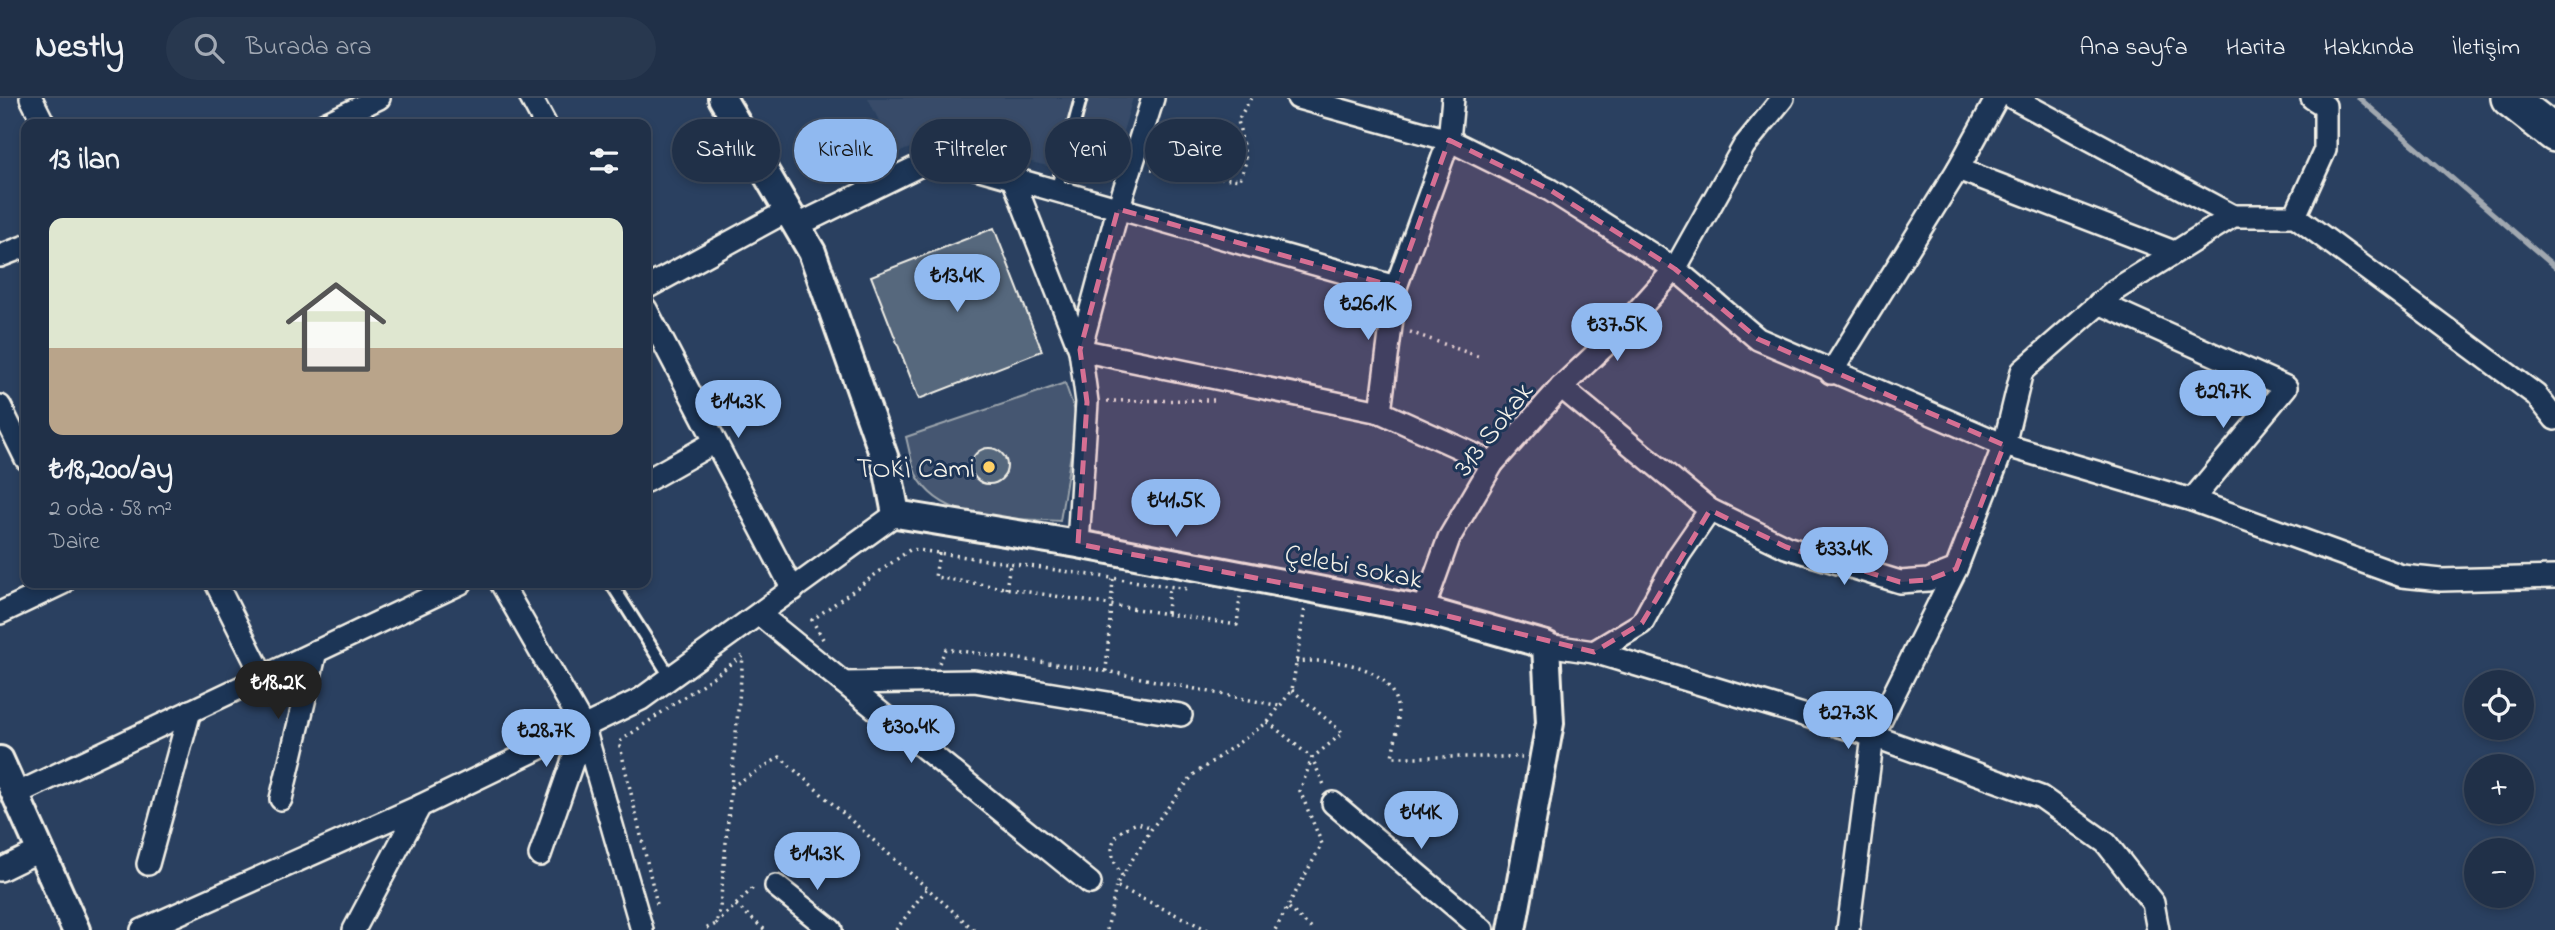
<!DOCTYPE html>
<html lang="tr">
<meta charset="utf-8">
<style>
body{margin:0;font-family:"Indie Flower",sans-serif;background:#28384f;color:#f1f3f6;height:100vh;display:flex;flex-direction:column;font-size:26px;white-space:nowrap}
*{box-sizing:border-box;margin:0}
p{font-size:23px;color:#a2a9b4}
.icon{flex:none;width:38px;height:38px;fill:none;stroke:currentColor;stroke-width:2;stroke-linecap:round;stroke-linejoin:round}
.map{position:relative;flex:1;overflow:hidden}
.drawer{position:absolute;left:21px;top:21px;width:630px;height:469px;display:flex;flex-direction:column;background:#203048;border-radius:14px;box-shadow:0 4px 10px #0003,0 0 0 2px #3d4b60}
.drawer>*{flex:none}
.banner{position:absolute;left:672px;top:21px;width:665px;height:63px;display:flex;gap:14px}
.buttons{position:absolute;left:2464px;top:572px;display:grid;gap:14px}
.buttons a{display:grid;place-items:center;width:70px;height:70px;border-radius:50%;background:#203048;box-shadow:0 4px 10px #0003,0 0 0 2px #3d4b60;font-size:35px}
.price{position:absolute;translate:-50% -60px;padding:0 16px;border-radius:24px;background:#90b9f0;color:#111;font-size:23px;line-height:46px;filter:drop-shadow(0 2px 4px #0008)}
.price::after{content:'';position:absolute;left:50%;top:42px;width:21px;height:16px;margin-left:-10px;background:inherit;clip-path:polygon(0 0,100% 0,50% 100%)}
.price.selected{background:#222;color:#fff}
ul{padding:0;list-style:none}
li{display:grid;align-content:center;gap:14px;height:371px;padding:0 28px}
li+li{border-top:2px solid #3d4b60}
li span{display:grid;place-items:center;height:217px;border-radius:14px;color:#555}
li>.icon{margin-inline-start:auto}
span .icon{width:126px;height:126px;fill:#fffc;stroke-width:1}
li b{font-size:30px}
h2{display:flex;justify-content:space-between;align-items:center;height:84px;padding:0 28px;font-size:30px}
.pill{padding:0 24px;border-radius:32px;background:#203048;box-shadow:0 4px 10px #0003,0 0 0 2px #3d4b60;font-size:24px;line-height:63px}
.pill.selected{background:#90b9f0;color:#111}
header{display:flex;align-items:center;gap:42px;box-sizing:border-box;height:98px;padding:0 35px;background:#203048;border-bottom:2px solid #3d4b60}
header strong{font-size:33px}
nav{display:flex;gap:38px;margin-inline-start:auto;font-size:24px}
.search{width:490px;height:63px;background:#28384f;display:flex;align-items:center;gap:18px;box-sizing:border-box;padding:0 24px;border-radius:38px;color:#a2a9b4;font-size:26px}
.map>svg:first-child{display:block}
</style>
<header>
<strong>Nestly</strong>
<div class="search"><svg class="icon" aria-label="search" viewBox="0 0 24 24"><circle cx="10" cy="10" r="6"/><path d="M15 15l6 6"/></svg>Burada ara</div>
<nav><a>Ana sayfa</a><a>Harita</a><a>Hakkında</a><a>İletişim</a></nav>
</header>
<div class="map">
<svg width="2555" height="832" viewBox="0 0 2555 832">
<rect width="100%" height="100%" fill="#2a4060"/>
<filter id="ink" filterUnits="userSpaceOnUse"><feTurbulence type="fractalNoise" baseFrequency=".0143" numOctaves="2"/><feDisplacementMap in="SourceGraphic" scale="14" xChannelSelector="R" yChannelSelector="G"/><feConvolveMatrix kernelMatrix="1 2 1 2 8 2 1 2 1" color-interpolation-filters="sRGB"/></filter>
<g filter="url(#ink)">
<polygon fill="#374c69" points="868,0 1133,0 1108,83 955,45 930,42 895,56"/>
<path fill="#445771" stroke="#9ca4ac" stroke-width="2" d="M1065 285 1077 319 1060 423C1012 419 942 427 916 376 911 365 909 350 906 339Z"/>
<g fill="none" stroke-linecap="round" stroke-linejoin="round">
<polyline stroke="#a1a8b0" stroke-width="5" points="2359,0 2555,169"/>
</g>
<g fill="#56677d" stroke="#f4f1e8" stroke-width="2">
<polygon points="994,130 1042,253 919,301 871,178"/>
<circle cx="989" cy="368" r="18"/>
</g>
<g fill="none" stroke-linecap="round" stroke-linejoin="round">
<defs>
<g id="service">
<polyline points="1056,93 1081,0"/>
<polyline points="611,485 671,580"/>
</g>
<g id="minor">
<polyline points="31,0 44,26"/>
<polyline points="531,0 545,26"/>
<polyline points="1153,0 1118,111 1080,252 1380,314"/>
<polyline points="1298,0 1449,42 1550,92 1675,171 1758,241 2004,347 2192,402 2402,478 2441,482 2555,479"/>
<polyline points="1453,0 1449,42 1396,189 1380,314 1493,365"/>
<polyline points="2013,0 2233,118"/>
<polyline points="325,26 379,0"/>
<polyline points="1958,71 2174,154"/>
<polyline points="1013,81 1080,252 1087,304 1078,446"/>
<polyline points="2295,118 2325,52 2325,8 2312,0"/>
<polyline points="796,128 937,59 1396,189"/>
<polyline points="0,158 26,148"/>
<polyline points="646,190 787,113"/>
<polyline points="2099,205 2286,289 2192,402"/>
<polyline points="646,211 793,492"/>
<polyline points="1831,275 1958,71 1997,0"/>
<polyline points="1561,289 1710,412 1786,449 1900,484 1928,482 1956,471 2004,347 2022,273 2115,192 2233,118 2295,118 2536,297 2555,321"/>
<polyline points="0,308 26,361"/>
<polyline points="646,383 715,344"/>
<polyline points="216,485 263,579"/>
<polyline points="501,485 584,630 642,832"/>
<polyline points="1423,512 1449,440 1493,365 1561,289 1614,239 1675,171 1744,48 1783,0"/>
<polyline points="0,515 63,485"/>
<polyline points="759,516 1090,785"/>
<polyline points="1546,547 1594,554 1642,525 1679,457 1710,412"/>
<polyline points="1594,554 1873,638 2041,699 2106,745 2153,805 2158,832"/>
<polyline points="844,585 974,583 1181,617"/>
<polyline points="14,697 461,485"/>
<polyline points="281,701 316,553"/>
<polyline points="1333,705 1483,832"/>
<polyline points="540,757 584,630"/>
<polyline points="148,766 190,613"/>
<polyline points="0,772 41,752"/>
<polyline points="776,788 831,832"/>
<polyline points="142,832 420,708 641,601 896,416"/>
<polyline points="354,832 420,708"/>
<polyline points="1848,832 1873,638 1956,471"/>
</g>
<g id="tertiary">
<polyline points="722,0 812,154 886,364 896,416 1078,446 1423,512 1546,547 1550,625 1512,832"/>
<polyline points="0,662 76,832"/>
</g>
<polyline id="trunk" points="2509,0 2555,36"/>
</defs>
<use href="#service" stroke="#f4f1e8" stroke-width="16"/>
<use href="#minor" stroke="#f4f1e8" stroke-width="26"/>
<use href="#tertiary" stroke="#f4f1e8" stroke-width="32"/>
<use href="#trunk" stroke="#f4f1e8" stroke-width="40"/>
<g stroke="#f4f1e8" stroke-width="3.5" stroke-dasharray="2 5" stroke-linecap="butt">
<polyline points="1151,71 1240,82 1246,63 1238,22 1251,0"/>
<polyline points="1410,234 1480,259"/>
<polyline points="1107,303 1218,302"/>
<polyline points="939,455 935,479 1237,527 1240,499"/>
<polyline points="1113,481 1106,573 1280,608"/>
<polyline points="1006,491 1010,466"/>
<polyline points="1167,515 1169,489"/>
<polyline points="823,541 812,522 911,451 1188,491"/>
<path d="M1296 564C1336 560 1399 566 1398 620 1398 633 1394 646 1392 659H1522"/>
<polyline points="939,565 946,551 1106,573"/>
<polyline points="1292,592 1343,635 1312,660 1325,689"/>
<polyline points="1268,624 1292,592 1305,509"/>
<polyline points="731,689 780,659 974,832"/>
<path d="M1122 778C1106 753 1108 735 1138 725L1152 730"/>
<polyline points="657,806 619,644 743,558 720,810 716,826 703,832"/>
<polyline points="736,807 765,832"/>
<polyline points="1289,810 1313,832"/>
<polyline points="716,826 756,787"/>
<polyline points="896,832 927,790"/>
<polyline points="1107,832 1116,788"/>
<polyline points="1208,832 1116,788 1152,730 1193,677 1268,624 1312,660 1300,693 1322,746 1275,832"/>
</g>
<use href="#service" stroke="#1d3557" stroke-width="10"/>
<use href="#minor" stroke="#1d3557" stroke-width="21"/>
<use href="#tertiary" stroke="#1d3557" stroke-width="26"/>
<use href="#trunk" stroke="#1d3557" stroke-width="35"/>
</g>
</g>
<path fill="#d66f93" fill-opacity="0.2" stroke="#d66f93" stroke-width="5" stroke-dasharray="14 9" stroke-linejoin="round" d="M1449 42 1550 92 1675 171 1758 241 2004 347 1956 471 1928 482 1900 484 1786 449 1710 412 1642 525 1594 554 1423 512 1078 446 1087 304 1080 252 1118 111 1396 189Z"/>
<circle fill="#ffd166" stroke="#1d3557" stroke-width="2.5" cx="989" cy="369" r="7"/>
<g text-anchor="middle" stroke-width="6" stroke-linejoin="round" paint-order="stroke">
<g font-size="28" fill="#f4f1e8" stroke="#1d3557">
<text transform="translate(1492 330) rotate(-52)" y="10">313 Sokak</text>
<text transform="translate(1354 467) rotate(11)" y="10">Çelebi sokak</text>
</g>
<g font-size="28" fill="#f4f1e8" stroke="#1d3557" text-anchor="end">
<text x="975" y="379">TOKİ Cami</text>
</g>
</g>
</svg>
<div class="buttons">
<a><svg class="icon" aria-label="locate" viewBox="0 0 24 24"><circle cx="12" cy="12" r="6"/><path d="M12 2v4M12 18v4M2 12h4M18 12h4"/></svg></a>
<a>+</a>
<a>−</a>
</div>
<b class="price" style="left:957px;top:216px">₺13.4K</b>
<b class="price" style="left:1368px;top:244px">₺26.1K</b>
<b class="price" style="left:1617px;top:265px">₺37.5K</b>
<b class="price" style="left:2223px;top:332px">₺29.7K</b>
<b class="price" style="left:738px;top:342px">₺14.3K</b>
<b class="price" style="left:1176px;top:441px">₺41.5K</b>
<b class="price" style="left:1844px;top:489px">₺33.4K</b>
<b class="price selected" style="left:278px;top:623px">₺18.2K</b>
<b class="price" style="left:1848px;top:653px">₺27.3K</b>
<b class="price" style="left:911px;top:667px">₺30.4K</b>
<b class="price" style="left:546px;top:671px">₺28.7K</b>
<b class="price" style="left:1421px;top:753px">₺44K</b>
<b class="price" style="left:817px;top:794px">₺14.3K</b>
<div class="banner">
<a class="pill">Satılık</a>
<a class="pill selected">Kiralık</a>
<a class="pill">Filtreler</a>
<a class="pill">Yeni</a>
<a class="pill">Daire</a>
</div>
<section class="drawer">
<h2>13 ilan<svg class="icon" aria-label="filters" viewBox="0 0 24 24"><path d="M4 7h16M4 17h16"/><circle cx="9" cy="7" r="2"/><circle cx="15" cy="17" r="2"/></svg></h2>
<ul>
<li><span style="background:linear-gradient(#dfe7d0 60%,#b9a48a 0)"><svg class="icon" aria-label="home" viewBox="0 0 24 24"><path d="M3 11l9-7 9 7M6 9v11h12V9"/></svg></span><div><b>₺18,200/ay</b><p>2 oda · 58 m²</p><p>Daire</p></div></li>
</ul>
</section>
</div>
